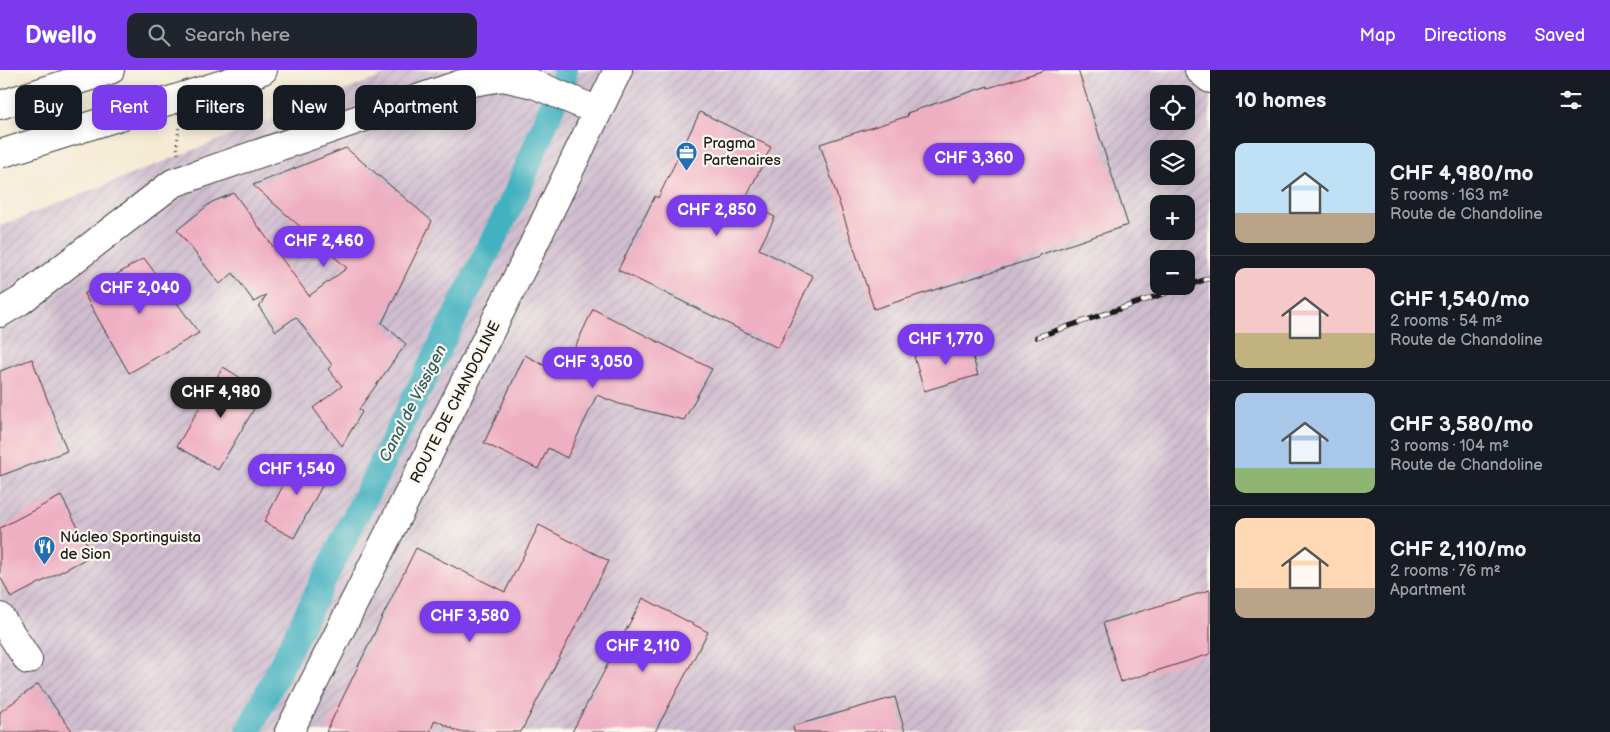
<!DOCTYPE html>
<meta charset="utf-8">
<style>
body{margin:0;font-family:"Balsamiq Sans",sans-serif;background:#20242c;color:#f1f3f6;height:100vh;display:flex;flex-direction:column;font-size:19px;white-space:nowrap}
*{box-sizing:border-box;margin:0}
p{font-size:16px;color:#9ea1a6}
.icon{flex:none;width:28px;height:28px;fill:none;stroke:currentColor;stroke-width:2;stroke-linecap:round;stroke-linejoin:round}
.map{position:relative;flex:1;overflow:hidden}
.side{display:flex;flex-direction:column;background:#171b24;width:400px}
.side>*{flex:none}
.top-card{position:absolute;left:15px;top:15px;width:475px;height:45px;display:flex;gap:10px}
.fabs{position:absolute;left:1150px;top:15px;display:grid;gap:10px}
.fabs a{display:grid;place-items:center;width:45px;height:45px;border-radius:10px;background:#171b24;box-shadow:0 2px 12px #0003;font-size:25px}
.price{position:absolute;translate:-50% -42px;padding:0 11px;border-radius:18px;background:#7c3aed;color:#fff;font-size:16px;line-height:32px;filter:drop-shadow(0 1px 2px #0008)}
.price::after{content:'';position:absolute;left:50%;top:30px;width:15px;height:11px;margin-left:-8px;background:inherit;clip-path:polygon(0 0,100% 0,50% 100%)}
.price.on{background:#222;color:#fff}
ul{padding:0;list-style:none}
li{display:flex;align-items:center;gap:15px;height:125px;padding:0 25px}
li+li{border-top:1px solid #363941}
li span{display:grid;place-items:center;flex:none;width:140px;height:100px;border-radius:10px;color:#555}
li>.icon{margin-inline-start:auto}
span .icon{width:60px;height:60px;fill:#fffc;stroke-width:1}
li b{font-size:21px}
h2{display:flex;justify-content:space-between;align-items:center;height:60px;padding:0 25px;font-size:21px}
.tag{padding:0 18px;border-radius:10px;background:#171b24;box-shadow:0 2px 12px #0003;font-size:18px;line-height:45px}
.tag.on{background:#7c3aed;color:#fff}
header{display:flex;align-items:center;gap:30px;box-sizing:border-box;height:70px;padding:0 25px;background:#7c3aed;color:#fff}
header strong{font-size:24px}
nav{display:flex;gap:28px;margin-inline-start:auto;font-size:18px}
.search{width:350px;height:45px;background:#20242c;display:flex;align-items:center;gap:12px;box-sizing:border-box;padding:0 18px;border-radius:10px;color:#9ea1a6;font-size:19px}
main{display:flex;flex:1;min-height:0}
.map>svg:first-child{display:block}
</style>
<header>
<strong>Dwello</strong>
<div class="search"><svg class="icon" aria-label="search" viewBox="0 0 24 24"><circle cx="10" cy="10" r="6"/><path d="M15 15l6 6"/></svg>Search here</div>
<nav><a>Map</a><a>Directions</a><a>Saved</a></nav>
</header>
<main>
<div class="map">
<svg width="1210" height="662" viewBox="0 0 1210 662">
<defs>
<pattern id="industrial-furrows" width="10" height="10" patternUnits="userSpaceOnUse" patternTransform="scale(1.25)"><rect width="10" height="10" fill="#cfbdcf"/><path d="M-1 1l2-2M0 10L10 0M9 11l2-2" fill="none" stroke="#b1a2b1"/></pattern>
</defs>
<rect width="100%" height="100%" fill="#fbf7ec"/>
<filter id="ink" filterUnits="userSpaceOnUse"><feTurbulence type="fractalNoise" baseFrequency=".02" numOctaves="2"/><feDisplacementMap in="SourceGraphic" scale="10" xChannelSelector="R" yChannelSelector="G"/><feConvolveMatrix kernelMatrix="1 2 1 2 8 2 1 2 1" color-interpolation-filters="sRGB"/></filter>
<filter id="wash" filterUnits="userSpaceOnUse"><feTurbulence type="fractalNoise" baseFrequency=".0096" numOctaves="4" result="noise"/><feDisplacementMap in="SourceGraphic" scale="20" xChannelSelector="R" yChannelSelector="G"/><feGaussianBlur stdDeviation="1.12" result="paint"/><feColorMatrix in="noise" values="0 0 0 0 0 0 0 0 0 0 0 0 0 0 0 0 0 1.4 0 .05"/><feComposite in="paint" operator="in"/></filter>
<g filter="url(#wash)">
<rect width="100%" height="100%" fill="#f5ebd5"/>
<path fill="url(#industrial-furrows)" fill-rule="evenodd" d="M397 0H1210V662H0V156ZM1159 24H1186V51H1159ZM1159 79H1186V106H1159ZM1159 134H1186V161H1159ZM1159 189H1186V216H1159Z"/>
<polygon fill="#f5ebd5" points="23,0 46,0 0,34 0,7"/>
<g fill="none" stroke-linecap="round" stroke-linejoin="round">
<polyline stroke="#43b1c0" stroke-width="26" points="248,662 517,122 564,7 565,0"/>
</g>
<g id="blocks">
<g fill="#efafc3">
<polygon points="1045,0 1078,0 1128,155 1039,185 1039,187 874,239 820,74 908,46 907,43 988,16 988,18"/>
<polygon points="700,42 771,77 744,132 775,147 759,179 813,206 778,278 618,200 655,126 658,128"/>
<polygon points="346,78 432,151 382,253 406,274 359,339 362,342 342,376 313,338 342,316 328,299 332,295 296,247 276,261 259,237 266,225 254,232 233,203 220,214 177,160 212,132 234,123 309,226 347,198 253,115"/>
<polygon points="144,188 199,263 129,303 84,224"/>
<polygon points="593,239 712,299 684,350 619,334 597,325 567,388 548,378 538,399 484,373 525,285 562,305"/>
<polygon points="968,270 978,305 924,321 914,286"/>
<polygon points="32,289 67,381 0,406 0,301"/>
<polygon points="223,297 264,322 218,400 177,376"/>
<polygon points="299,385 330,401 294,468 264,452"/>
<polygon points="61,426 93,485 11,528 0,506 0,458"/>
<polygon points="539,455 609,491 521,662 459,662 435,650 430,662 326,662 416,478 505,522"/>
<polygon points="1210,520 1210,584 1121,612 1103,553"/>
<polygon points="643,528 708,562 655,662 572,662"/>
<polygon points="38,614 73,662 0,662 0,642"/>
<polygon points="895,627 905,662 794,662 793,656"/>
</g>
</g>
</g>
<g filter="url(#ink)">
<use href="#blocks" fill-opacity="0" stroke="#3d3b38" stroke-width="1"/>
<g fill="none" stroke-linecap="round" stroke-linejoin="round">
<defs>
<g id="minor">
<polyline points="1199,0 1210,9"/>
<polyline points="0,243 20,231 173,113 461,14 503,7 534,14 598,41"/>
<polyline points="0,547 28,590"/>
<polyline points="289,662 530,182 618,0"/>
</g>
<g id="highway">
<polyline points="245,7 263,0"/>
<polyline points="0,35 110,0"/>
</g>
</defs>
<use href="#minor" stroke="#3d3b38" stroke-width="30"/>
<use href="#highway" stroke="#3d3b38" stroke-width="30"/>
<polyline stroke="#3d3b38" stroke-width="3" stroke-dasharray="1 4" stroke-linecap="butt" points="178,84 177,76 179,55"/>
<use href="#minor" stroke="#fff" stroke-width="28"/>
<use href="#highway" stroke="#fff" stroke-width="28"/>
<defs>
<polyline id="rail" points="1037,267 1210,208"/>
</defs>
<use href="#rail" stroke="#1c1c1c" stroke-width="5.5"/>
<use href="#rail" stroke="#fbf7ec" stroke-width="4" stroke-dasharray="11" stroke-linecap="butt"/>
<defs>
<polyline id="highway-bridge" points="0,84 245,7"/>
</defs>
<use href="#highway-bridge" stroke="#3d3b38" stroke-width="30" stroke-linecap="butt"/>
<use href="#highway-bridge" stroke="#fff" stroke-width="28"/>
</g>
</g>
<defs>
<symbol id="office-pin" viewBox="-11 -11 22 30"><path d="M0 17L-7.5 6A9.5 9.5 0 1 1 7.5 6Z" fill="#1f6fb2" stroke="#fbf7ec"/><path d="M-6-3h4V-5.5h4V-3h4V5H-6ZM-1-4.5V-3h2v-1.5ZM-6 0V1H6V0Z" fill="#fff"/></symbol>
<symbol id="restaurant-pin" viewBox="-11 -11 22 30"><path d="M0 17L-7.5 6A9.5 9.5 0 1 1 7.5 6Z" fill="#1f6fb2" stroke="#fbf7ec"/><path d="M-5-6h1v4h1v-4h1v4h1v-4h1v5L-1.5 .5V6h-2V.5L-5-1ZM5-6V6H3V1.5H1.5Q1.5-4 5-6Z" fill="#fff"/></symbol>
</defs>
<g fill-rule="evenodd">
<use href="#office-pin" x="674" y="70" width="25" height="34"/>
<use href="#restaurant-pin" x="32" y="464" width="25" height="34"/>
</g>
<g text-anchor="middle" stroke-width="4.5" stroke-linejoin="round" paint-order="stroke">
<g font-size="15" fill="#1c1c1c" stroke="#fbf7ec" text-anchor="start">
<text x="703" y="78">Pragma<tspan x="703" dy="17">Partenaires</tspan></text>
<text x="60" y="472">Núcleo Sportinguista<tspan x="60" dy="17">de Sion</tspan></text>
</g>
<g font-size="15" fill="#1c1c1c" stroke="#fbf7ec">
<text transform="translate(455 332) rotate(-63)" y="5">ROUTE DE CHANDOLINE</text>
</g>
<g font-size="16" font-style="italic" fill="#2e5f66" stroke="#fbf7ec">
<text transform="translate(412 333) rotate(-63)" y="6">Canal de Vissigen</text>
</g>
</g>
</svg>
<div class="fabs">
<a><svg class="icon" aria-label="locate" viewBox="0 0 24 24"><circle cx="12" cy="12" r="6"/><path d="M12 2v4M12 18v4M2 12h4M18 12h4"/></svg></a>
<a><svg class="icon" aria-label="layers" viewBox="0 0 24 24"><path d="M12 4l9 5-9 5-9-5zM3 14l9 5 9-5"/></svg></a>
<a>+</a>
<a>−</a>
</div>
<b class="price" style="left:974px;top:115px">CHF 3,360</b>
<b class="price" style="left:717px;top:167px">CHF 2,850</b>
<b class="price" style="left:324px;top:198px">CHF 2,460</b>
<b class="price" style="left:140px;top:245px">CHF 2,040</b>
<b class="price" style="left:946px;top:296px">CHF 1,770</b>
<b class="price" style="left:593px;top:319px">CHF 3,050</b>
<b class="price on" style="left:221px;top:349px">CHF 4,980</b>
<b class="price" style="left:297px;top:426px">CHF 1,540</b>
<b class="price" style="left:470px;top:573px">CHF 3,580</b>
<b class="price" style="left:643px;top:603px">CHF 2,110</b>
<div class="top-card">
<a class="tag">Buy</a>
<a class="tag on">Rent</a>
<a class="tag">Filters</a>
<a class="tag">New</a>
<a class="tag">Apartment</a>
</div>
</div>
<section class="side">
<h2>10 homes<svg class="icon" aria-label="filters" viewBox="0 0 24 24"><path d="M4 7h16M4 17h16"/><circle cx="9" cy="7" r="2"/><circle cx="15" cy="17" r="2"/></svg></h2>
<ul>
<li><span style="background:linear-gradient(#bfe0f5 70%,#b9a48a 0)"><svg class="icon" aria-label="home" viewBox="0 0 24 24"><path d="M3 11l9-7 9 7M6 9v11h12V9"/></svg></span><div><b>CHF 4,980/mo</b><p>5 rooms · 163 m²</p><p>Route de Chandoline</p></div></li>
<li><span style="background:linear-gradient(#f6c9c9 65%,#c2b280 0)"><svg class="icon" aria-label="home" viewBox="0 0 24 24"><path d="M3 11l9-7 9 7M6 9v11h12V9"/></svg></span><div><b>CHF 1,540/mo</b><p>2 rooms · 54 m²</p><p>Route de Chandoline</p></div></li>
<li><span style="background:linear-gradient(#a9c7e8 75%,#8fb573 0)"><svg class="icon" aria-label="home" viewBox="0 0 24 24"><path d="M3 11l9-7 9 7M6 9v11h12V9"/></svg></span><div><b>CHF 3,580/mo</b><p>3 rooms · 104 m²</p><p>Route de Chandoline</p></div></li>
<li><span style="background:linear-gradient(#ffd9b3 70%,#b9a48a 0)"><svg class="icon" aria-label="home" viewBox="0 0 24 24"><path d="M3 11l9-7 9 7M6 9v11h12V9"/></svg></span><div><b>CHF 2,110/mo</b><p>2 rooms · 76 m²</p><p>Apartment</p></div></li>
</ul>
</section>
</main>
